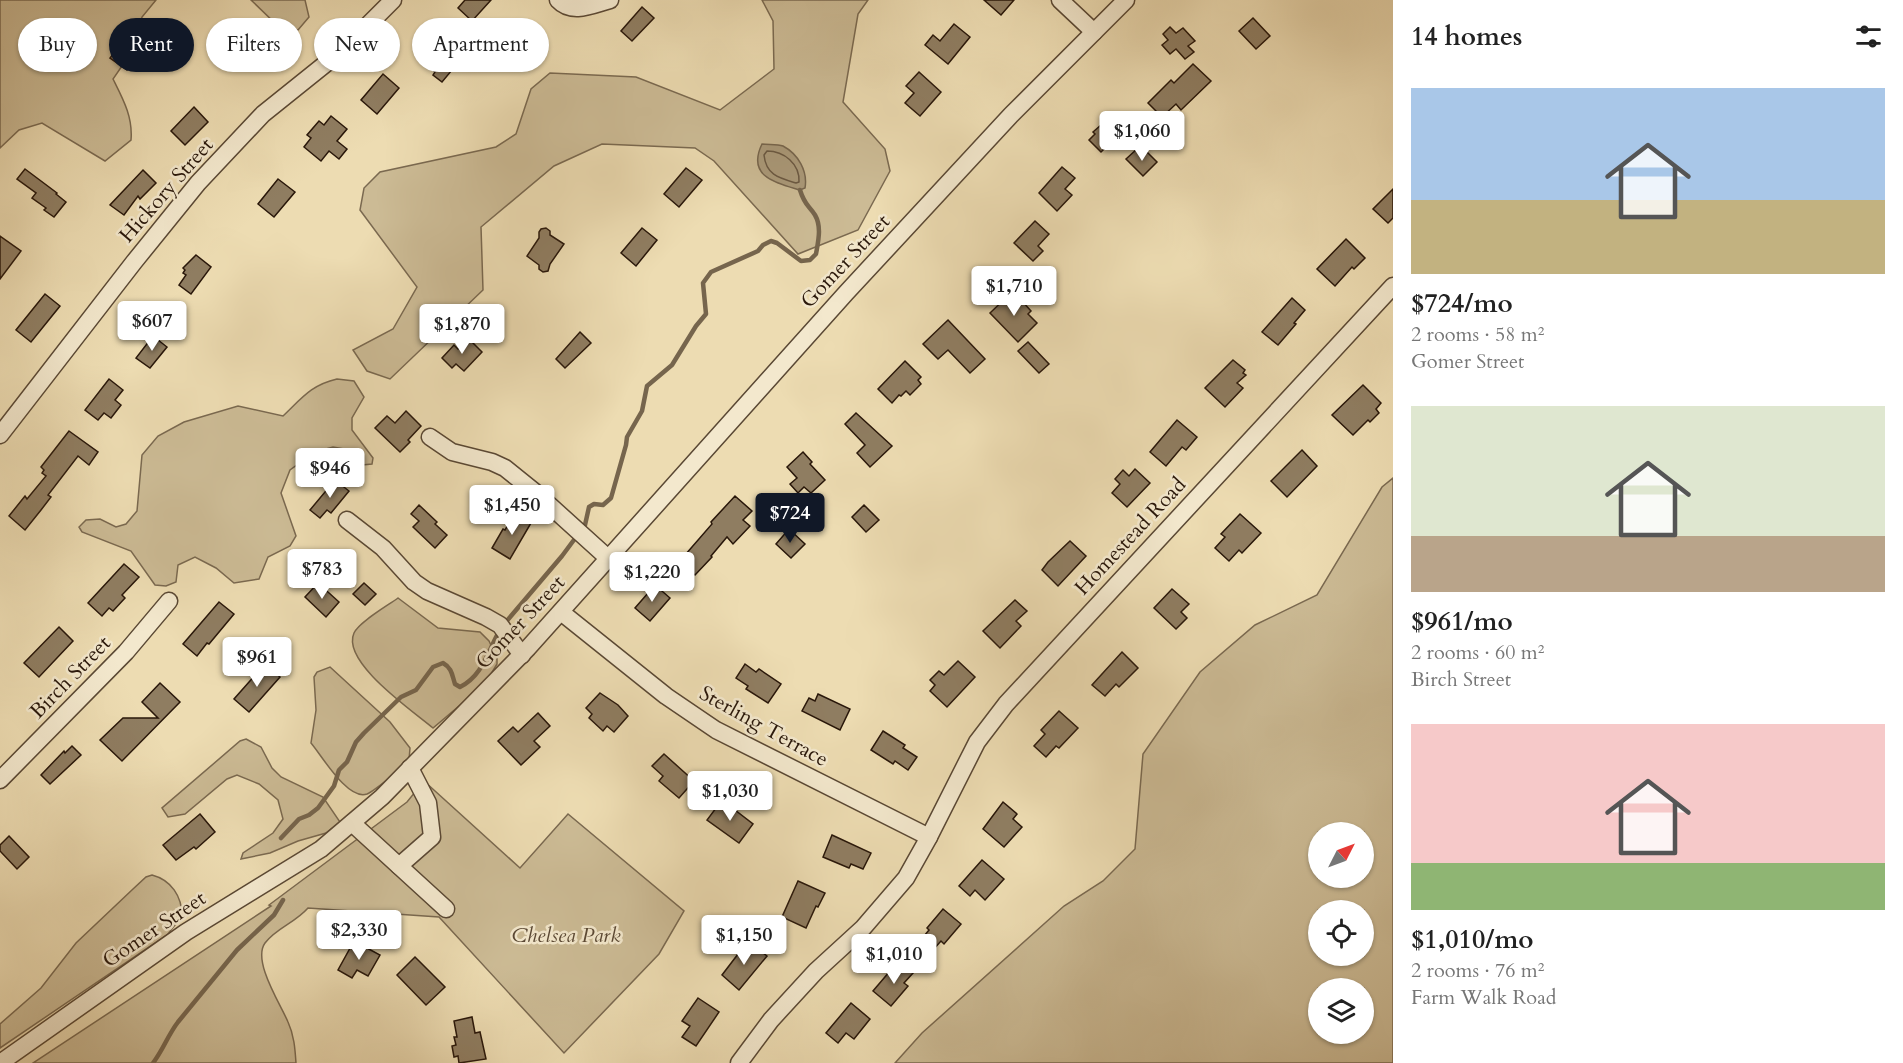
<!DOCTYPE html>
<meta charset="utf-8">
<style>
body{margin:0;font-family:Cardo,serif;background:#f6f6f6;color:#222;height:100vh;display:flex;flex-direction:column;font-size:22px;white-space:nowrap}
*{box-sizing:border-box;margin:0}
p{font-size:20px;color:#767676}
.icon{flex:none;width:33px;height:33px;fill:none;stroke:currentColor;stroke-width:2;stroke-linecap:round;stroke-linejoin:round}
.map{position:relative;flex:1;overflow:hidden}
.drawer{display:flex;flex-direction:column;background:#fff;width:510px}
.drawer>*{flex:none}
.hud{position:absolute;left:18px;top:18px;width:570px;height:54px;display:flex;gap:12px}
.needle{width:39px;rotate:48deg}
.controls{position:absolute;left:1308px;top:822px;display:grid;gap:12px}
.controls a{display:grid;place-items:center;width:66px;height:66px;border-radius:50%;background:#fff;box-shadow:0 2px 4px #0004;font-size:30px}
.price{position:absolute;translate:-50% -51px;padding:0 14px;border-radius:6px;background:#fff;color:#222;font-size:20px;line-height:39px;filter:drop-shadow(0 2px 3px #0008)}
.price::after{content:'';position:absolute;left:50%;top:36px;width:18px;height:14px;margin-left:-9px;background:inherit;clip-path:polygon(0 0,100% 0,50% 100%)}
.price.current{background:#111827;color:#fff}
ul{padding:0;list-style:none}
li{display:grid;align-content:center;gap:12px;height:318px;padding:0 18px}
li span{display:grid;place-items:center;height:186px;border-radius:0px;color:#555}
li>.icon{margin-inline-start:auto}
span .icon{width:108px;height:108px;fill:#fffc;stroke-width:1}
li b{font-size:26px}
h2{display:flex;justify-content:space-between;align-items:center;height:72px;padding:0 18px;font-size:26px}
.chip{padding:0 21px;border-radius:27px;background:#fff;box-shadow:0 2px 4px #0004;font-size:21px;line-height:54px}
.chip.current{background:#111827;color:#fff}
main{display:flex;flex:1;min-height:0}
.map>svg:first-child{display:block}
</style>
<main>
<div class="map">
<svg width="1393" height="1063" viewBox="0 0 1393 1063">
<rect width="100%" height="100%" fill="#eddcb2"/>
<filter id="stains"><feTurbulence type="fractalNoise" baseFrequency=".00333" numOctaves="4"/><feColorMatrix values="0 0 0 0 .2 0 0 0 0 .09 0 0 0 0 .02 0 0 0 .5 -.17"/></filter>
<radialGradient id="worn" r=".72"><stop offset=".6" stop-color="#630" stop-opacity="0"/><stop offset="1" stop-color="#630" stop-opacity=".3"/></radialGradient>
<g fill="#ccbb95" stroke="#7a6950" stroke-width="1.5" fill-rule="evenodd">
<path d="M0 0H156L142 17 133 50 113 79C123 99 133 117 131 140L105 161 42 123 19 130 0 148Z"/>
<polygon points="251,0 305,0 309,17 298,30 280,28"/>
<polygon points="762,0 868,0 858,14 843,102 885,149 890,171 858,230 798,254 714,161 695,148 602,144 554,166 481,227 483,290 390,379 367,371 353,350 393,329 417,287 360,210 364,188 380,172 496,147 516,134 531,89 550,73 636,77 720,110 774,69 773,21"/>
<path d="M337 379 354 381 364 397 352 418V430L373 458 372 464 362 465 344 449 333 447 315 452 290 470 281 493 296 536 290 546 268 557 259 579 234 583 216 568 195 557 178 565 176 582 166 586 155 585 131 551 82 532 79 527 86 520 100 519 116 527 126 524 137 511 142 455 158 436 184 422 238 406 283 416C302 398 311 385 337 379Z"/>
<path d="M1393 478V1063H895L922 1033 1064 906 1103 881 1135 849 1143 754 1200 672 1255 625 1317 595 1382 487ZM1318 832H1364V878H1318ZM1318 910H1364V956H1318ZM1318 988H1364V1034H1318Z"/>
<path d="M398 598 438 628 480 632 489 641 497 658V664L485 684 433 728C413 711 341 662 354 633 359 622 387 606 398 598Z"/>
<path d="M330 667 390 722 410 748 409 760 405 766C395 773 376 790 367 794 348 801 322 756 311 743L316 710 314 677 317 672Z"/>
<polygon points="246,739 261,747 272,768 281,777 323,797 340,822 326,833 298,841 270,853 241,859 243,853 273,833 283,819 278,800 259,784 237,775 227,779 185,814 168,817 162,808 240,741"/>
<path d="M424 781 520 868 568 814 684 911 659 954 564 1053 439 917 308 908C295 923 276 928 265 943 252 961 281 1005 288 1022 294 1035 295 1048 296 1063H33L271 906 269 905 407 802Z"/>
<path d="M152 875C171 880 182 896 182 916L168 934 0 1048V1024L41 988 76 943 133 889 146 877Z"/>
</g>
<path fill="#aa9979" stroke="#76654d" stroke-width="1.5" d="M762 144C768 145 777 144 783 146 798 154 808 171 805 188L800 190C777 183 746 177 762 144Z"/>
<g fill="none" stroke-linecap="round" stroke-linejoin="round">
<path stroke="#6a5842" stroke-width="1.5" d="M767 151C784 151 800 164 799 182L796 183C779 178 766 175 764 155Z"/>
<g stroke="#76654d" stroke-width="4.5">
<path d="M505 623 562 556 585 525 589 507 594 504 603 505 611 498 626 445 627 437 642 411 647 386 672 365 696 326 706 314 703 283 711 272 758 251 763 245 771 241 777 243 801 261 810 260 816 254C818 242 822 227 815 215 808 204 805 206 800 190"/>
<path d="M281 838 299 819 309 815 318 808 334 786 339 770 347 762 356 742 364 733 401 697 416 690 433 667 443 663C452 668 452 675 455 684L460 687C483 676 488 650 500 630"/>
<path d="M153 1063C163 1050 168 1035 178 1022L237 950 274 915 283 900"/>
</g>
</g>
<g fill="#8f7d61" stroke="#29170a" stroke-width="1.5">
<polygon points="465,0 491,0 472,21 458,8"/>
<polygon points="984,0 1014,0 1001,15"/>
<polygon points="642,7 654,18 632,41 621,31"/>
<polygon points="1253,18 1270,36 1256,49 1239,31"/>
<polygon points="954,24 970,37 948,64 925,45 933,35 940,41"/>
<polygon points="1170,27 1176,33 1183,28 1195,41 1188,46 1194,52 1185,59 1176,49 1170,54 1162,45 1168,40 1163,34"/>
<polygon points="236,31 243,38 245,36 257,48 243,62 225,43"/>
<polygon points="128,35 144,47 127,70 110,58"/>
<polygon points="438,44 444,49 446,46 462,58 442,82 433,75 435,72 423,62"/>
<polygon points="1193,64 1211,81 1181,110 1176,104 1162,117 1148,103 1171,80 1174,83"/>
<polygon points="919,72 941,92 920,116 905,103 914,93 906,86"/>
<polygon points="383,74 399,88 377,114 361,100"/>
<polygon points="194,107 208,122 185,145 171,131"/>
<polygon points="331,116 347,129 337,141 347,149 339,159 329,151 321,161 304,147 311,138 307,135 319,121 324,125"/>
<polygon points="1109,118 1122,132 1101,152 1089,140 1095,134 1093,132"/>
<polygon points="1138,148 1144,155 1147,152 1157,162 1143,176 1126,159"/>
<polygon points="1062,167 1075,178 1065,189 1072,195 1057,211 1039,193"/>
<polygon points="686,168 702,180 679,207 664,194"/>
<polygon points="25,169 57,193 56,194 66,202 54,217 44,210 46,208 32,198 36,193 17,179"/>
<polygon points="143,170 156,183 140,199 138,196 124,215 110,205"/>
<polygon points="278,179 295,192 274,217 258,204"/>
<polygon points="1393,189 1393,218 1388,223 1373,209"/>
<polygon points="1035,221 1049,234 1038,246 1043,251 1033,261 1014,243"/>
<polygon points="546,228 550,231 550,235 564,244 550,264 548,271 543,272 539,269 539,265 527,256 539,238 539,232 541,229"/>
<polygon points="642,228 657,240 636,266 621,253"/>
<polygon points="0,236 21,251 0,279"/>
<polygon points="1346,239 1365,258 1354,269 1352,267 1335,286 1317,269"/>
<polygon points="196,255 211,267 191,294 179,285 186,275 183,273 185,270 183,268"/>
<polygon points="1013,291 1031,311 1028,314 1037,323 1018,342 990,313"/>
<polygon points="45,294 60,306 31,342 16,330"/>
<polygon points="1292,298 1305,310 1294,323 1296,324 1278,345 1262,332"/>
<polygon points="948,320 985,359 970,373 948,350 938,359 923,344"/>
<polygon points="580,332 591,343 565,368 556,359"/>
<polygon points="153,336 167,347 150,368 136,358"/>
<polygon points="469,339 482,352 464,371 456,364 452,368 442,358 454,345 458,349"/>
<polygon points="1028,342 1049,364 1039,373 1018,351"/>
<polygon points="1233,360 1245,370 1243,373 1246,375 1237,383 1243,388 1225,407 1205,388"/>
<polygon points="905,361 921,377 918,380 921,384 910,395 906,391 901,396 899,395 892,403 878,389"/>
<polygon points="109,379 123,390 115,400 121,405 111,418 104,413 98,420 85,410"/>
<polygon points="1363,385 1381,403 1376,409 1379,413 1370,422 1368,420 1353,435 1332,415"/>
<polygon points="406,411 421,426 408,440 410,442 400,452 375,428 387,416 395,423"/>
<polygon points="856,413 892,446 870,467 857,453 865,445 845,424"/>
<polygon points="1177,420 1197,437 1186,450 1182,447 1166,466 1150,452"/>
<polygon points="69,431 98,452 89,465 78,456 48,495 51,497 41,510 25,530 9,516 25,496 27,499 46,476 42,473 44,470 41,467"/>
<polygon points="1302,450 1317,466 1287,497 1271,481"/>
<polygon points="803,452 812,462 810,464 825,480 811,493 804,487 798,493 790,484 797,478 787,467"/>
<polygon points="1135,469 1150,483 1127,507 1112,493 1120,484 1115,479 1123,470 1129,476"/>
<polygon points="335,480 349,491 331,513 327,510 320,518 310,510"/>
<polygon points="735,496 752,511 743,520 750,526 733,544 727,537 711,556 712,557 695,575 679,562 712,524 711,522"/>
<polygon points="419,505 437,522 435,524 447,535 435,548 413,527 419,521 411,514"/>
<polygon points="864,505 879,520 866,532 852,517"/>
<polygon points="515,514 531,523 510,559 492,548 503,529 505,530 508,525"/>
<polygon points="1240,514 1261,533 1242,553 1239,550 1229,561 1215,548 1225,537 1221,534"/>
<polygon points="789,529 805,544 791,558 776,544"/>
<polygon points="1070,541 1086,556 1058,586 1042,570 1048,562"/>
<polygon points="124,564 139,577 122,595 125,598 113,611 109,608 102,616 88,603"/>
<polygon points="318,583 339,602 326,617 305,597"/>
<polygon points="364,583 376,594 365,605 353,594"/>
<polygon points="655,585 670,598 650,621 635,608"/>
<polygon points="1172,589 1189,604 1181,612 1187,618 1176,629 1154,608"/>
<polygon points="1015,600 1027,611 1016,621 1021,626 1000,648 983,631"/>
<polygon points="219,602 234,614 209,644 207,643 197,656 183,644"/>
<polygon points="59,627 73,641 39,677 24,663"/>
<polygon points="1122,652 1138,668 1119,687 1116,684 1105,696 1092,685"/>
<polygon points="958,661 975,677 947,707 930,691 935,685 930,680 939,671 944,675"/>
<polygon points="265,664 280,677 249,712 234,699"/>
<polygon points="745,664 756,672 759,669 781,684 768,703 746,689 748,686 736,678"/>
<polygon points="160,683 180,702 122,761 100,740 123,718 158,718 142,702"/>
<polygon points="600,693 618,705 628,716 614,732 607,726 603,731 589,718 592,714 586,708"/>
<polygon points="818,694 850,709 840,730 802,711 809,698 815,701"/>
<polygon points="1059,711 1078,728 1059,748 1056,746 1046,757 1034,746 1045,734 1041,730"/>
<polygon points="538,713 550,726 534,741 540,747 521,765 498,741 513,727 518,732"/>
<polygon points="883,731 905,745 903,748 917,757 908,770 895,761 893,764 871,750"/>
<polygon points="72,746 81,755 50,784 41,775 64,751 65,753"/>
<polygon points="664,754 694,781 679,798 659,781 663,776 652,766"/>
<polygon points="722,800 753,824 739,843 707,820"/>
<polygon points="1003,802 1017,814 1013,819 1022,827 1004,847 983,829"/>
<polygon points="200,814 215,832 196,849 194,847 176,860 163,845"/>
<polygon points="832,835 871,853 863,869 851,864 849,868 823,857"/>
<polygon points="9,836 29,857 17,869 0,851 0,845"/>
<polygon points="982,860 1004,879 985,900 975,890 970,896 959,886"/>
<polygon points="798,881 825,893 818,907 816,906 806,928 782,917"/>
<polygon points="943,909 961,924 944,944 941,941 932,951 920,941 929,930 927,928"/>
<polygon points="354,941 380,955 368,976 357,970 352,978 338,970"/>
<polygon points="745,945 749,949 753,945 767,956 739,990 722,975"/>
<polygon points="415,957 445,987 426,1005 397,975"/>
<polygon points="901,963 913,973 904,983 908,986 891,1006 873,991 890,971 893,973"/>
<polygon points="698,998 719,1012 696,1046 682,1037 690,1026 682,1021"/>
<polygon points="851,1003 870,1019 854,1039 846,1033 838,1043 826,1033"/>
<polygon points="472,1017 475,1033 480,1032 486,1059 459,1063 458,1056 454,1057 452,1046 456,1045 454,1037 457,1037 454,1021"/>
</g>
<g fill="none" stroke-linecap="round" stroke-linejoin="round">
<defs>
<g id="minor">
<path d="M558 0C572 15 592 5 610 0"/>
<polyline points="1060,0 1094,32"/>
<polyline points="0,435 134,262 198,183 263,114 344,49 393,0"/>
<polyline points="430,437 452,452 492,462 505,468 536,493 609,559"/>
<polyline points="347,520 383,548 414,582 427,591 486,617 500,625 522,655"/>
<polyline points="561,612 666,696 716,730 929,837"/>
<polyline points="0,780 126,652 169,601"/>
<polyline points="352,823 446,909"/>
<polyline points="399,866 432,837 428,803 410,768"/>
<polyline points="0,1063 186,932 321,849 382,797 528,648 846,293 1011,115 1126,0"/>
<polyline points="739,1063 771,1020 816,971 863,928 906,878 929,837 977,742 1006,704 1393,286"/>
</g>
</defs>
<use href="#minor" stroke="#5a4834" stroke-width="19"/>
<use href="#minor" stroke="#f3e8cd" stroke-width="16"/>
</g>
<g text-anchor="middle" stroke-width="5" stroke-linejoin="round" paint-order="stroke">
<g font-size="21" fill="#29170a" stroke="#f3e8cd">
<text transform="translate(166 190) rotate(-49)" y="7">Hickory Street</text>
<text transform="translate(845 261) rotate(-47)" y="7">Gomer Street</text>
<text transform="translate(1130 536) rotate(-47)" y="7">Homestead Road</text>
<text transform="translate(520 622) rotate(-47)" y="7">Gomer Street</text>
<text transform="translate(70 677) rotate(-46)" y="7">Birch Street</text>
<text transform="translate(764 726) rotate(29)" y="7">Sterling Terrace</text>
<text transform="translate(154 929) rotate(-34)" y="7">Gomer Street</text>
</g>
<g font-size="21" font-style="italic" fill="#5a4834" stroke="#f3e8cd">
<text x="566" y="942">Chelsea Park</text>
</g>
</g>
<rect width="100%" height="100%" filter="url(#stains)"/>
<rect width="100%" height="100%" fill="url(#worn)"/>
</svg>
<div class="controls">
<a><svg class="needle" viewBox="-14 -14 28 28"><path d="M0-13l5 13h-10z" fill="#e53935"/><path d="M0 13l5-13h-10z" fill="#767676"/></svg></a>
<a><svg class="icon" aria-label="locate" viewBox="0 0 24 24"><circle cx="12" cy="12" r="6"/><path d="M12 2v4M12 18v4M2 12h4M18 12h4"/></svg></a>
<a><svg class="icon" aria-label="layers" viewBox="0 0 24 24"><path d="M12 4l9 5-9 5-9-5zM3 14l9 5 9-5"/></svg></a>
</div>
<b class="price" style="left:1142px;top:162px">$1,060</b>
<b class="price" style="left:1014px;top:317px">$1,710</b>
<b class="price" style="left:152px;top:352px">$607</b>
<b class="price" style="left:462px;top:355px">$1,870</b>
<b class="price" style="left:330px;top:499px">$946</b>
<b class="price" style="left:512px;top:536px">$1,450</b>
<b class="price current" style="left:790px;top:544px">$724</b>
<b class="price" style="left:322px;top:600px">$783</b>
<b class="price" style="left:652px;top:603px">$1,220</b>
<b class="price" style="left:257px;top:688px">$961</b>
<b class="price" style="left:730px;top:822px">$1,030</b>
<b class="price" style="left:359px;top:961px">$2,330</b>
<b class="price" style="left:744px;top:966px">$1,150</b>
<b class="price" style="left:894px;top:985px">$1,010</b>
<div class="hud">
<a class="chip">Buy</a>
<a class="chip current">Rent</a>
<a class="chip">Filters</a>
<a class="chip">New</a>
<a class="chip">Apartment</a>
</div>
</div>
<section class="drawer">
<h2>14 homes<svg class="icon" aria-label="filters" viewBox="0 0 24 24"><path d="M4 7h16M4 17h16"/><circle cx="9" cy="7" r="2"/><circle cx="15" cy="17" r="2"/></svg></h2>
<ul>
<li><span style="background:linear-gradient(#a9c7e8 60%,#c2b280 0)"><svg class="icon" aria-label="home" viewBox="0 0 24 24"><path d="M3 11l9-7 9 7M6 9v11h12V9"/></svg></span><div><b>$724/mo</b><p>2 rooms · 58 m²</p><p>Gomer Street</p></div></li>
<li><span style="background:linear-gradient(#dfe7d0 70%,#b9a48a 0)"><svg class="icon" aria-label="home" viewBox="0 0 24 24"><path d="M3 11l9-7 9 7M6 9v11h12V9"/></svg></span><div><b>$961/mo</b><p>2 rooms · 60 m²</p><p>Birch Street</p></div></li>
<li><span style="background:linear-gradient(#f6c9c9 75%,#8fb573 0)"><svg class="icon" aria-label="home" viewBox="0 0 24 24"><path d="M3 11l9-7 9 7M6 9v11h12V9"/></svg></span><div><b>$1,010/mo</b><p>2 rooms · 76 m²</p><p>Farm Walk Road</p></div></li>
</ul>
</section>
</main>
